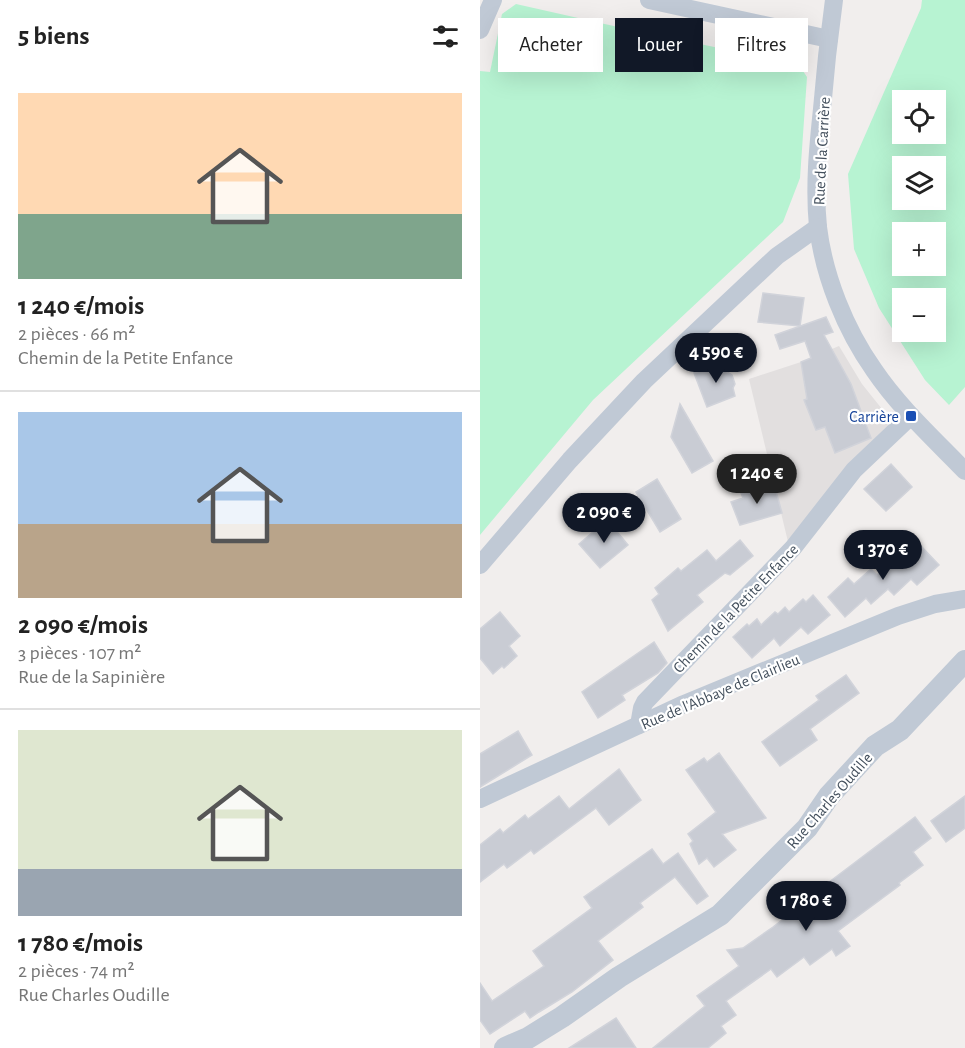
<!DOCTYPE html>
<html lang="fr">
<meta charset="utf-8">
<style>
body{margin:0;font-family:"Alegreya Sans",sans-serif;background:#f6f6f6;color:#222;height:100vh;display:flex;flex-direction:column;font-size:22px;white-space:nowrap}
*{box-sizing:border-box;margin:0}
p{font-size:20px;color:#767676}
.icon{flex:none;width:33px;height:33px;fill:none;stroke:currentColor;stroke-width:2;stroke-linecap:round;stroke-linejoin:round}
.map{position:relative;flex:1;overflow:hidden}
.sheet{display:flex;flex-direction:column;background:#fff;width:480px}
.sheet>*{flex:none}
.guide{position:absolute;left:18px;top:18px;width:376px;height:54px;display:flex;gap:12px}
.fabs{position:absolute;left:412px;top:90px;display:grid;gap:12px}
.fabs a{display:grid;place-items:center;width:54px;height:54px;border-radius:0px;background:#fff;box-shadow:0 6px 24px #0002;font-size:30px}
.price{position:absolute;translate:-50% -51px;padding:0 14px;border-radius:21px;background:#111827;color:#fff;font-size:20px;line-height:39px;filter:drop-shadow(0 2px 3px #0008)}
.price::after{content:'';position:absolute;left:50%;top:36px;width:18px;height:14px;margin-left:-9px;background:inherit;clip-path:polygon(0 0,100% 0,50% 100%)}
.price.active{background:#222;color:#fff}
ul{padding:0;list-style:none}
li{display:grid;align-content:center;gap:12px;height:318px;padding:0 18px}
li+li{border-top:2px solid #e0e0e0}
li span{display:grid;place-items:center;height:186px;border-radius:0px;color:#555}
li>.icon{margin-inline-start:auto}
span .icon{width:108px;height:108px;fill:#fffc;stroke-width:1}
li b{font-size:26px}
h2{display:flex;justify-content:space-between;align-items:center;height:72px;padding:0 18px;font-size:26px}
.chip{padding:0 21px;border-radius:0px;background:#fff;box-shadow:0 6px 24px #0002;font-size:21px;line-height:54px}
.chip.active{background:#111827;color:#fff}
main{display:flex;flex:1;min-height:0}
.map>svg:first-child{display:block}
</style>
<main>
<section class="sheet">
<h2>5 biens<svg class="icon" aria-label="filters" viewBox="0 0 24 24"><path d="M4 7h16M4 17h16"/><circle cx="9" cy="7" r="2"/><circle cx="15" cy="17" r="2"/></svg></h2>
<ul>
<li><span style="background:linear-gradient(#ffd9b3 65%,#7fa58c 0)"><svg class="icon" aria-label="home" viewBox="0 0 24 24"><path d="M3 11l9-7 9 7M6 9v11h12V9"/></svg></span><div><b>1 240 €/mois</b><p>2 pièces · 66 m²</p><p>Chemin de la Petite Enfance</p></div></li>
<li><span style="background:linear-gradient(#a9c7e8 60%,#b9a48a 0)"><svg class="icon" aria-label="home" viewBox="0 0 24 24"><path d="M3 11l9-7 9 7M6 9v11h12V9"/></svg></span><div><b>2 090 €/mois</b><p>3 pièces · 107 m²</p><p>Rue de la Sapinière</p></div></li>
<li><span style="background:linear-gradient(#dfe7d0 75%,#9aa5b1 0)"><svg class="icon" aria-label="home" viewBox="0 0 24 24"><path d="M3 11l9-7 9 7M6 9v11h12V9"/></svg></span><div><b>1 780 €/mois</b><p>2 pièces · 74 m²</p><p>Rue Charles Oudille</p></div></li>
</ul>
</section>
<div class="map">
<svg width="485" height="1048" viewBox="0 0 485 1048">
<rect width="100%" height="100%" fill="#f1eeed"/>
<polygon fill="#e2dfdf" points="359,346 382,384 410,419 410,425 309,546 269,379 321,362"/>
<g fill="#b7f3d2" fill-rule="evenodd">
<path d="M442 0H485V387L469 405 445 380 399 308 374 249 368 174 441 8ZM423 100H456V134H423ZM423 166H456V200H423ZM423 232H456V266H423ZM423 298H456V332H423Z"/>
<polygon points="36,4 178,36 182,39 198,42 201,40 319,65 327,77 320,178 303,222 113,400 0,535 0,71 10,72 22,14"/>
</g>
<g fill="#c9ccd4" stroke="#d1d3da" stroke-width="1.5">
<polygon points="283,293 324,298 320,326 278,322"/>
<polygon points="346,317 353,332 344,335 371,384 391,438 355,453 345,427 336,430 324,400 327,399 321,362 331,358 325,341 300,349 295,335"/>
<polygon points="243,362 247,372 252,375 255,384 253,388 255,396 227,407 214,373"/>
<polygon points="200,404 233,461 212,473 191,437"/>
<polygon points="411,464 432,487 406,511 384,489"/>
<polygon points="177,479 201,519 180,532 156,492"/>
<polygon points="294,484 302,513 260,525 251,502 263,498 261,493"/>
<polygon points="127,520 148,545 120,568 99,544"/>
<polygon points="260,540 273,556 250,575 245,573 217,595 223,602 188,631 172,600 179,594 175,588 198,568 201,571 227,550 236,561"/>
<polygon points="441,546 459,565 437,585 431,579 414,595 408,589 391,604 386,598 365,617 348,597 368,578 374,584 391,569 397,575 414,559 420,565"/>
<polygon points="333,595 350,615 328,634 321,627 300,646 294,638 272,658 253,637 267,624 269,626 277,619 281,625 295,612 298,614 305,607 309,612 323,599 326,602"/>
<polygon points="20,612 40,636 29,646 37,656 24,668 22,666 13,674 0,658 0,629"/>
<polygon points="174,642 187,663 178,673 142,695 145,700 118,718 102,692"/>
<polygon points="366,675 379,693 330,729 337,740 300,766 282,742 339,700 336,696"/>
<polygon points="38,731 52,755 0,787 0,754"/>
<polygon points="239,753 286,818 242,834 256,850 234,867 227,858 219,864 210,844 213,841 208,834 236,812 206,770 224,758 227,762"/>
<polygon points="139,769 161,800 129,825 116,808 54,854 51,850 27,868 24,864 0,882 0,845 20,829 23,833 45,815 48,819 79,796 89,809"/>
<polygon points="485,796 485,828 466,842 451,821"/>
<polygon points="435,817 451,838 433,852 443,865 419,883 420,885 358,931 370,946 356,956 352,949 330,965 324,957 297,977 291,969 246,1001 256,1015 241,1026 246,1033 228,1048 173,1048 225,1006 217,996 259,966 247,950 263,948 293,927 333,896 332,895"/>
<polygon points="172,849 183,864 198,853 228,896 217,904 195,877 160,903 163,907 118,941 133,960 92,992 59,1012 50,1018 45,1011 10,1034 0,1020 0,983 12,1001 64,966 53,951 112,908 104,897"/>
<polygon points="136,1018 156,1048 89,1048"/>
</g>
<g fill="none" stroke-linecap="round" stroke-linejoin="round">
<g stroke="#c0c9d5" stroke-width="18">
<polyline points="169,0 349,39"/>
<path d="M354 0C349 36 345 72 342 109 338 147 334 187 338 227 344 276 365 329 394 370 419 407 453 438 485 471"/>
<polyline points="0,30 13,0"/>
<polyline points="0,565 90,460 164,381 297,256 338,227"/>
<polyline points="159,725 162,708 165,702 313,548 374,470 431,416"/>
<polyline points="0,799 204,704 418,616 455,604 485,599"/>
</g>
<polyline stroke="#c0c9d5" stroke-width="22" points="25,1048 48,1038 82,1017 139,977 240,915 327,828 349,796 395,746 420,730 485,661"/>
</g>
<rect fill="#1a4fb4" stroke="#fff" stroke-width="2" x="425" y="410" width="12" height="12" rx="3"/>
<g text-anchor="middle" stroke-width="4.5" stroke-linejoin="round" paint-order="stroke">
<g font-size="16" fill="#44505d" stroke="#fff">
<text transform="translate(341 151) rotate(-87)" y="6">Rue de la Carrière</text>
<text transform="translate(255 608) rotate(-46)" y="6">Chemin de la Petite Enfance</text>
<text transform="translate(240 691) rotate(-23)" y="6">Rue de l'Abbaye de Clairlieu</text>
<text transform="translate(349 800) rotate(-49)" y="6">Rue Charles Oudille</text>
</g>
<g font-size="16" fill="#164399" stroke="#fff" text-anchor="end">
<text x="419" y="422">Carrière</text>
</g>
</g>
</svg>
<div class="fabs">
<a><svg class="icon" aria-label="locate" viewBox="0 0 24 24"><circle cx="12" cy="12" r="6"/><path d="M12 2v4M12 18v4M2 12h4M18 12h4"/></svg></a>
<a><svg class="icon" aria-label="layers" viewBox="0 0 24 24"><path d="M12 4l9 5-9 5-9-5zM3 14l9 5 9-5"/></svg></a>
<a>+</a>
<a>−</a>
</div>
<b class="price" style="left:236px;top:384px">4 590 €</b>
<b class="price active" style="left:277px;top:505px">1 240 €</b>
<b class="price" style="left:124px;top:544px">2 090 €</b>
<b class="price" style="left:403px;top:581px">1 370 €</b>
<b class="price" style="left:326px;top:932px">1 780 €</b>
<div class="guide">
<a class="chip">Acheter</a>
<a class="chip active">Louer</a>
<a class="chip">Filtres</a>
</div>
</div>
</main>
